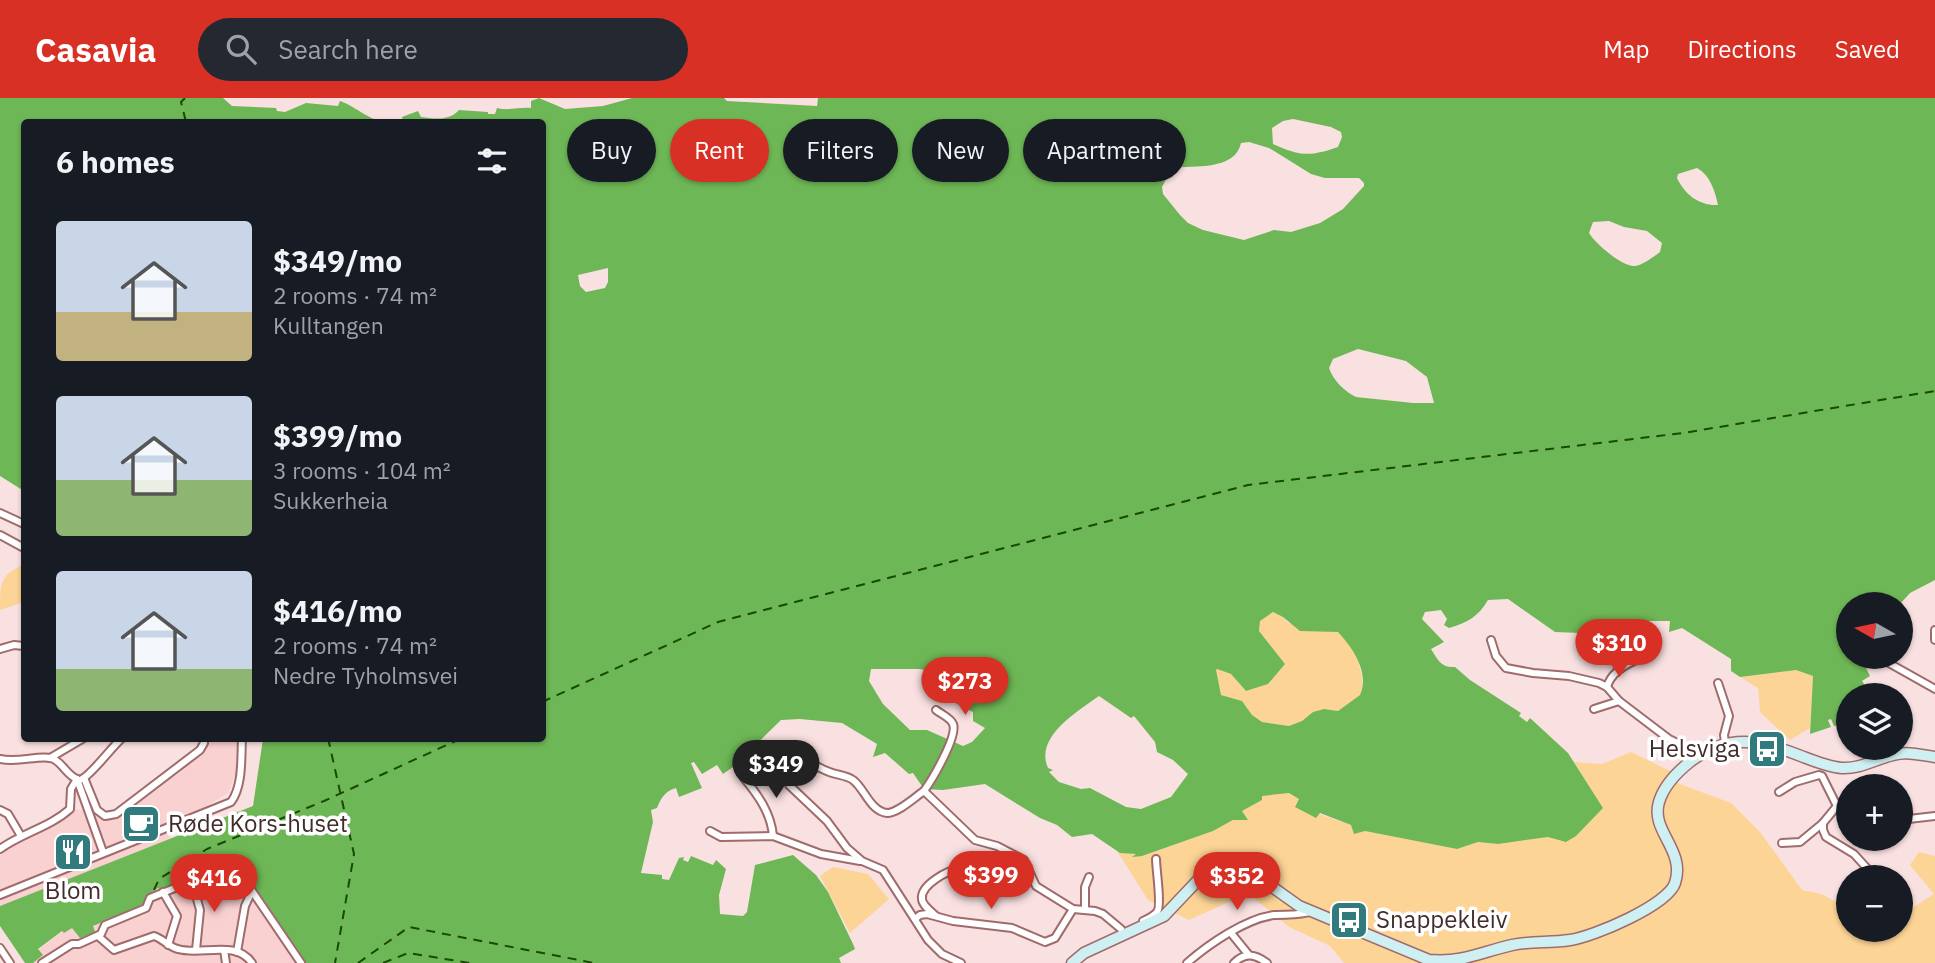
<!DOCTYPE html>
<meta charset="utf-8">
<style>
body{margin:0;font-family:"IBM Plex Sans",sans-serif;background:#242831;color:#f1f3f6;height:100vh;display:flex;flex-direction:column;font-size:26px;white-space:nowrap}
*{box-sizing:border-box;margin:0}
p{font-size:23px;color:#9ea1a6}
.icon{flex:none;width:38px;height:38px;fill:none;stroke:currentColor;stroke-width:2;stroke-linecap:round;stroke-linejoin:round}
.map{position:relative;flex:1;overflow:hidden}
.panel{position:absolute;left:21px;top:21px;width:525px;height:623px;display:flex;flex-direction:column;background:#171b24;border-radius:7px;box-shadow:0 2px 5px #0004}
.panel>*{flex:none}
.guide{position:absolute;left:567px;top:21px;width:665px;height:63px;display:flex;gap:14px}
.needle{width:46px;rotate:279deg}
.buttons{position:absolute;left:1836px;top:494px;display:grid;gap:14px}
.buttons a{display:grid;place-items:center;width:77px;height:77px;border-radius:50%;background:#171b24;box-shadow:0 2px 5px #0004;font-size:35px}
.price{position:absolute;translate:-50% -60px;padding:0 16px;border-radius:24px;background:#d93025;color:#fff;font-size:23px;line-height:46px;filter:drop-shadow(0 2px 4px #0008)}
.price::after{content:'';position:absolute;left:50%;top:42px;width:21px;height:16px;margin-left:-10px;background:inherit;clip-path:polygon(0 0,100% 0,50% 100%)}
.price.selected{background:#222;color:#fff}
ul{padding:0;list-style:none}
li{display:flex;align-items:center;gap:21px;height:175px;padding:0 35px}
li span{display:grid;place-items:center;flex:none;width:196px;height:140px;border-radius:7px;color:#555}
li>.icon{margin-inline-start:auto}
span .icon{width:84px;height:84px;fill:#fffc;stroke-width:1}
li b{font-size:30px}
h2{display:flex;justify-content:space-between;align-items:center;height:84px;padding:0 35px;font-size:30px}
.chip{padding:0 24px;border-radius:32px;background:#171b24;box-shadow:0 2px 5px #0004;font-size:24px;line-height:63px}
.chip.selected{background:#d93025;color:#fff}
header{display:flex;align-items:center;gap:42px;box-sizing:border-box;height:98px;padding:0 35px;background:#d93025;color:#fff}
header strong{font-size:33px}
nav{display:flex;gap:38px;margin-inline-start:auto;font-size:24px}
.search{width:490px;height:63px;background:#242831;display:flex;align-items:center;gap:18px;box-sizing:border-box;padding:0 24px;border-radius:38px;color:#9ea1a6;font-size:26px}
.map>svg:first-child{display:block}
</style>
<header>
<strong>Casavia</strong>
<div class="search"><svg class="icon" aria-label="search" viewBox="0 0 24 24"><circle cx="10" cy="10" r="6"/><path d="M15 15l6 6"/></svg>Search here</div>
<nav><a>Map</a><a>Directions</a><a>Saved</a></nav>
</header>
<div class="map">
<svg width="1935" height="865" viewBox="0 0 1935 865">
<rect width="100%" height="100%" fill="#fae1e1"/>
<g fill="#fad1d1">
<polygon points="199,641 241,641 240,665 228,695 170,730 170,741 0,808 0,749 34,728 75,711 104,716 142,700 182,673 199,648"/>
<polygon points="193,779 255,791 303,865 33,865 42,858 38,852 63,833 72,829 77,837 93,828 146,806 146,798 158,790 160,792"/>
</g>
<g fill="#fcd495">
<path d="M24 466V504L0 512C0 484 0 478 24 466Z"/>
<path d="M1273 514 1283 519 1288 525C1301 527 1327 528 1337 534 1354 542 1368 581 1360 597L1338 613 1324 611 1313 614 1302 623 1289 628 1262 624 1252 617 1242 603 1221 597 1215 572 1217 571 1231 576 1246 593 1268 586 1285 566 1259 533 1260 523Z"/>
<polygon points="1796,572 1813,578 1810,630 1790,642 1760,614 1758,590 1740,579"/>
<polygon points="1631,654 1672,674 1669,682 1731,705 1760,734 1802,792 1821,796 1848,810 1848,831 1900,831 1901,817 1934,796 1910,767 1919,754 1935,758 1935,865 1344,865 1330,848 1289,829 1254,800 1229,804 1189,822 1148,802 1117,753 1142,758 1213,733 1233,722 1247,722 1242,713 1262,702 1261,698 1289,695 1299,701 1295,708 1351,727 1355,735 1365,733 1457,751 1478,744 1498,746 1548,739 1576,738 1603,710 1574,664 1602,666"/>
<polygon points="833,769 868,776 889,801 850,835 820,778"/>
</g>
<g fill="#6eb756" fill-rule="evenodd">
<path d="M0 0H223L232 8 276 10 277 13 285 14 306 5 338 8 340 3C360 10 374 29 396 22L397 24H24V393L0 378Z"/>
<path d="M539 0 565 11 603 8 632 0H724L727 3 817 8 818 0H1935V482L1910 495 1900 506H1848V558H1860L1870 578 1862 583 1872 597H1848V626L1834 628 1831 621 1828 622 1831 629 1810 636 1813 578 1796 572 1740 579 1731 573V561L1682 530 1669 534 1670 523H1646L1643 534H1635L1633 530 1626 529V525L1609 523 1600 525 1581 535 1555 534 1508 501 1488 502C1479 518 1467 525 1449 530L1444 527 1447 521 1441 512 1425 514 1422 521 1444 544 1431 551C1438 562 1441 570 1455 569L1470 582 1521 615 1519 618 1527 624 1530 620 1568 655 1603 710 1576 738 1566 744 1548 739 1498 746 1478 744 1457 751 1365 733 1354 736 1351 727 1320 715 1316 720 1295 709 1299 701 1289 695 1262 698V702L1242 713 1248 722H1233L1213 733 1142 758 1132 759 1136 756 1120 755 1092 736 1072 739 1057 727 1040 720 985 686 943 692 924 691 913 675 909 676 885 655 873 659 877 646 842 625 800 621 781 622 733 669 723 676 717 667 702 676 694 664 691 665 702 690 679 699 676 690C665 693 661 700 657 710L651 712 653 724 641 775 662 777V781L669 782 679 760 684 759 683 762 688 764 691 758 713 767 716 762 726 771 719 797 720 816 743 818 747 814 755 767 793 757 816 777 828 794 853 846 855 851 839 860 841 865H305L255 791 193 779 160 792 158 790 146 798V806L93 828 95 834 80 840 72 830 64 835 62 833 38 851 43 857 33 865H25L0 828V808L253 708 263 641 542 640V24H399L403 23 402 19 418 13 421 19C435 21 449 23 459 12L488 14V16H495L497 10C509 13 519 9 531 10V3ZM1293 21 1331 29 1341 34 1342 39 1338 49C1310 59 1299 58 1273 46L1272 30 1283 23ZM1249 44 1269 50 1311 76 1325 80H1359L1364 85V88L1343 111 1320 125 1291 134 1274 132 1244 142 1203 132 1188 125 1180 117 1163 96 1162 89 1172 70C1194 67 1235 73 1241 45ZM1697 70C1710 77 1715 93 1718 107 1700 108 1685 97 1677 80L1678 76ZM1609 123 1624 129 1647 133 1662 145 1660 154C1653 159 1643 167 1635 168 1622 169 1595 145 1589 135L1593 124ZM608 170V184L605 190 586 194 580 188 578 177ZM1358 251 1406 263 1427 279 1434 305H1413L1356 299C1345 294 1333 282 1329 270L1333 261ZM1273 514 1283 519 1300 533 1338 534C1353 550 1370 575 1360 597L1338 613 1324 611 1313 614 1302 623 1289 628 1262 624 1252 617 1242 603 1221 597 1216 572 1217 571 1231 576 1246 593 1268 586 1285 566 1259 533 1260 523ZM871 571H920L928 573 948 601 973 614V623L985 630 972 644 963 648 927 632H910L883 606 869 583ZM1099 598 1131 620 1134 618 1155 644 1157 654 1173 662 1188 676 1171 699 1141 711 1126 709 1090 690 1081 691 1059 684 1049 674 1053 672 1048 670C1034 639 1078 613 1099 598Z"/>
</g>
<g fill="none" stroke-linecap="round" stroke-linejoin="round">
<g stroke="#194903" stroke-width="2" stroke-dasharray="9 7" stroke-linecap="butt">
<polyline points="185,0 181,4 186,24"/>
<polyline points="542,604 718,524 1248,387 1683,335 1935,293"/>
<polyline points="328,640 354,756 335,865"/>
<polyline points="154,792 159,781 207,751 324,703 462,640"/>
<polyline points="358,865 409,829 594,865"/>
<polyline points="383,865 408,855 470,865"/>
</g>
<defs>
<g id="street">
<polyline points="0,415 24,426"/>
<polyline points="0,437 24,450"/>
<polyline points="1935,532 1935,542"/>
<polyline points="1491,542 1496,558 1506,570 1533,575 1569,578 1599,585 1607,589 1619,603 1669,641 1694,653 1698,658"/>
<polyline points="0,551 14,547 24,548"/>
<polyline points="1887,564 1935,591"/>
<polyline points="1718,585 1729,618 1724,637 1725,645"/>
<path d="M1607 589C1611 574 1628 565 1641 560"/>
<polyline points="1594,611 1619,603"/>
<polyline points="50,660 84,640"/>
<path d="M0 661C19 665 37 657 51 660 62 663 66 677 77 681"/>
<polyline points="84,680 97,712 105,718 116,716 200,652 204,645 204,640"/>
<path d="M744 680C758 697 771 715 773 738"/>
<polyline points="77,681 103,754"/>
<path d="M82 681C92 676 111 650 122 640"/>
<path d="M924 693C932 682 958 638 953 626 951 620 941 616 936 612"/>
<polyline points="1779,694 1795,684 1819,677 1822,678 1837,708 1848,713"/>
<polyline points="1837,708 1823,725 1823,732 1826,739 1854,756 1875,779"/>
<polyline points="0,712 8,716 21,738"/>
<polyline points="1900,722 1935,718"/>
<polyline points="710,733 721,739 773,738 821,756 860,763"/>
<polyline points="1782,745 1800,744 1823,725"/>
<path d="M0 751C22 735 50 729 70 711L71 691 77 681"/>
<polyline points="192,783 200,812 196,852"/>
<polyline points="163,794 177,818 168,847"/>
<path d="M0 797 231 704C243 688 241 660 242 640"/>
<polyline points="1085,812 1085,789 1089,779"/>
<path d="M936 818C932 814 922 807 922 801 920 787 948 772 959 771"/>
<polyline points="915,821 920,817 927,816 953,823 1012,830 1045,844 1055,840 1073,811"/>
<path d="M1143 823C1147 821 1154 818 1157 814 1162 808 1156 771 1156 761"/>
<polyline points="1231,835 1248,856"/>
<path d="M98 838 114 852 154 838C163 841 169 849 178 851 201 858 236 841 252 865"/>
<polyline points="0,850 10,865"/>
<polyline points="224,852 226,865"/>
<polyline points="237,854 245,808 252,793"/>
<polyline points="42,865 72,846 79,846 101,836 105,827 146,810 150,800 192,783 252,793 301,865"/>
<path d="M961 865 942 856 928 842 883 772 862 763 847 750 827 723 789 687 785 673C796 653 812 667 827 673 835 677 846 677 853 682 865 691 870 713 887 715 898 715 915 699 924 693L975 742 997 748 1024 762 1036 788 1073 811 1095 813 1103 816 1121 831 1124 837"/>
<path d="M1187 865C1209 846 1245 821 1274 817 1286 816 1300 818 1312 813"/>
<path d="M1234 865C1245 854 1255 856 1267 865"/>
</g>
<path id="secondary" d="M1072 865 1084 855 1164 818 1200 780 1220 771 1236 770 1254 776 1299 808 1429 862C1463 865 1481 854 1512 847 1531 843 1550 845 1570 842 1593 839 1668 807 1675 785 1686 752 1650 733 1659 704 1664 687 1677 674 1691 663 1729 635 1760 642 1801 658 1814 663 1828 669 1842 670 1861 671 1875 661 1893 657 1907 653 1921 657 1935 659"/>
</defs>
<use href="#street" stroke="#a06b6c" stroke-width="10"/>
<use href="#secondary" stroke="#a06b6c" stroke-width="13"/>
<use href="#street" stroke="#fff" stroke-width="6"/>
<use href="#secondary" stroke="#cff0f2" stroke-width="10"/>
</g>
<defs>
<symbol id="bus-square" viewBox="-11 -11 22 22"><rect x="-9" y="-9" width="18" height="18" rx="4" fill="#317a7d" stroke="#fff"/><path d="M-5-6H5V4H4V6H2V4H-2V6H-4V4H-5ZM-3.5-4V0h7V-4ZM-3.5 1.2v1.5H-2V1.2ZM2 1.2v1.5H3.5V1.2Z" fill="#fff"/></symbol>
<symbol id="cafe-square" viewBox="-11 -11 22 22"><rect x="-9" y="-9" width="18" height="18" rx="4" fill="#317a7d" stroke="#fff"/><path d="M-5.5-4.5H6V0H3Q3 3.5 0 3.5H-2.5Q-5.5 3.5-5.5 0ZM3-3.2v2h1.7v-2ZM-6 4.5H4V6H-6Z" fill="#fff"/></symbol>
<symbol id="restaurant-square" viewBox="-11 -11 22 22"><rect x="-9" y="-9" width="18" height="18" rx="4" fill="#317a7d" stroke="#fff"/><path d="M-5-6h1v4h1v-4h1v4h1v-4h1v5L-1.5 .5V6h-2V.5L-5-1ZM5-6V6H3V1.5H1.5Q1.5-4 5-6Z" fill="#fff"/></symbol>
</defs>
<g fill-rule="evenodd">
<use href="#bus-square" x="1745" y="629" width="44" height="44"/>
<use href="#cafe-square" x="119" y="704" width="44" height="44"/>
<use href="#restaurant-square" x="51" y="732" width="44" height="44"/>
<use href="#bus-square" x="1327" y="800" width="44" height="44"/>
</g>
<g text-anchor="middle" stroke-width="7" stroke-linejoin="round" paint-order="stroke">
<g font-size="24" fill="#432c2c" stroke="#fff" text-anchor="start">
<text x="1740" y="659" text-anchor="end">Helsviga</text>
<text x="168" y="734">Røde Kors-huset</text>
<text x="73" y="801" text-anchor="middle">Blom</text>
<text x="1376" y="830">Snappekleiv</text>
</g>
</g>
</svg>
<div class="buttons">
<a><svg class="needle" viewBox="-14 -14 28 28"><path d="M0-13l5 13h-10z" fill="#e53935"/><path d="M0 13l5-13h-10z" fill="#9ea1a6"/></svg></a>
<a><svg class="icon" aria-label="layers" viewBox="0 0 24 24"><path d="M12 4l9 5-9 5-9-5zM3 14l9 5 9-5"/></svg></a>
<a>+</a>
<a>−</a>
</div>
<b class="price" style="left:1619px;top:581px">$310</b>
<b class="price" style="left:965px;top:619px">$273</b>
<b class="price selected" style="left:776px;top:702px">$349</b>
<b class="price" style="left:991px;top:813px">$399</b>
<b class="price" style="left:1237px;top:814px">$352</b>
<b class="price" style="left:214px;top:816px">$416</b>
<div class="guide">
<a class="chip">Buy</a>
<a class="chip selected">Rent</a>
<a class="chip">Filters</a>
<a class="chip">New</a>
<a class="chip">Apartment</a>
</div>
<section class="panel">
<h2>6 homes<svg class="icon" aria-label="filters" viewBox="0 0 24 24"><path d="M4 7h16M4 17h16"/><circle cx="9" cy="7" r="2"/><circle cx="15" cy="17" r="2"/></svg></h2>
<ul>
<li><span style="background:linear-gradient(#c9d6e8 65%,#c2b280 0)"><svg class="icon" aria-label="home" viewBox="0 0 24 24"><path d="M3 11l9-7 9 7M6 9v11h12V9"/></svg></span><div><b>$349/mo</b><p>2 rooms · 74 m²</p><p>Kulltangen</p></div></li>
<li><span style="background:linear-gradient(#c9d6e8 60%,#8fb573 0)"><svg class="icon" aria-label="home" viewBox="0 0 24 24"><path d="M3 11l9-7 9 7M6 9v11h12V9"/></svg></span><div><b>$399/mo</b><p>3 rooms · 104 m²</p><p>Sukkerheia</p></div></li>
<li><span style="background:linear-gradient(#c9d6e8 70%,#8fb573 0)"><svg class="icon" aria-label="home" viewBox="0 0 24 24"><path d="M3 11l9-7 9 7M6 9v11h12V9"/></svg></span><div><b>$416/mo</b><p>2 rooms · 74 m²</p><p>Nedre Tyholmsvei</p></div></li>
</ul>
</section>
</div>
